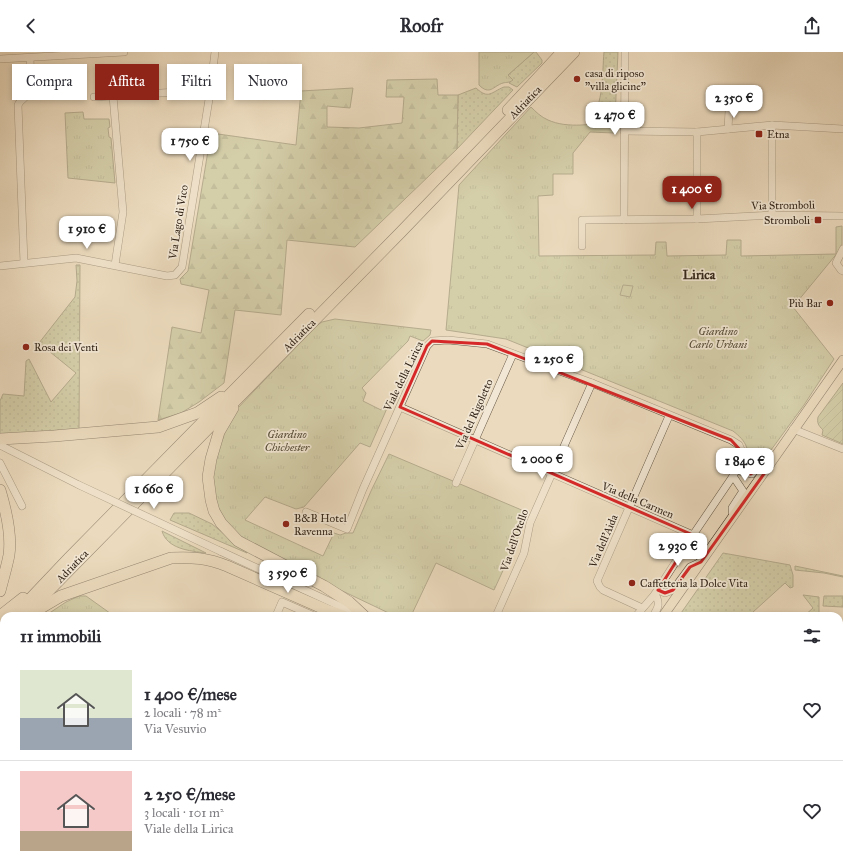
<!DOCTYPE html>
<html lang="it">
<meta charset="utf-8">
<style>
body{margin:0;font-family:"IM FELL Great Primer",serif;background:#f7f7f7;color:#2b2b33;height:100vh;display:flex;flex-direction:column;font-size:15px;white-space:nowrap}
*{box-sizing:border-box;margin:0}
p{font-size:13px;color:#7c7c81}
.icon{flex:none;width:22px;height:22px;fill:none;stroke:currentColor;stroke-width:2;stroke-linecap:round;stroke-linejoin:round}
.map{position:relative;flex:1;overflow:hidden}
.details{position:absolute;left:0px;top:560px;width:843px;height:256px;display:flex;flex-direction:column;background:#fff;border-radius:12px 12px 0 0;box-shadow:0 2px 6px #0003}
.details>*{flex:none}
.banner{position:absolute;left:12px;top:12px;width:400px;height:36px;display:flex;gap:8px}
.price{position:absolute;translate:-50% -34px;padding:0 9px;border-radius:8px;background:#fff;color:#222;font-size:13px;line-height:26px;filter:drop-shadow(0 1px 2px #0008)}
.price::after{content:'';position:absolute;left:50%;top:24px;width:12px;height:9px;margin-left:-6px;background:inherit;clip-path:polygon(0 0,100% 0,50% 100%)}
.price.on{background:#8f2418;color:#fff}
ul{padding:0;list-style:none}
li{display:flex;align-items:center;gap:12px;height:100px;padding:0 20px}
li+li{border-top:1px solid #e1e1e2}
li span{display:grid;place-items:center;flex:none;width:112px;height:80px;border-radius:0px;color:#555}
li>.icon{margin-inline-start:auto}
span .icon{width:48px;height:48px;fill:#fffc;stroke-width:1}
li b{font-size:17px}
h2{display:flex;justify-content:space-between;align-items:center;height:48px;padding:0 20px;font-size:17px}
.pill{padding:0 14px;border-radius:0px;background:#fff;box-shadow:0 2px 6px #0003;font-size:14px;line-height:36px}
.pill.on{background:#8f2418;color:#fff}
header{display:flex;justify-content:space-between;align-items:center;height:52px;padding:0 20px;background:#fff;font-size:18px;font-weight:700}
.map>svg:first-child{display:block}
</style>
<header><svg class="icon" aria-label="back" viewBox="0 0 24 24"><path d="M15 5l-7 7 7 7"/></svg>Roofr<svg class="icon" aria-label="share" viewBox="0 0 24 24"><path d="M12 15V3M7 8l5-5 5 5M5 13v7h14v-7"/></svg></header>
<div class="map">
<svg width="843" height="816" viewBox="0 0 843 816">
<defs>
<pattern id="grass-dots" width="8" height="8" patternUnits="userSpaceOnUse"><rect width="8" height="8" fill="#b8bf90"/><path d="M2 2h.1M6 6h.1" fill="none" stroke="#969b75" stroke-width="1.8" stroke-linecap="round"/></pattern>
<pattern id="forest-firs" width="22" height="20" patternUnits="userSpaceOnUse"><rect width="22" height="20" fill="#b8bf90"/><path d="M5 1l3.5 6h-7zM16 11l3.5 6h-7z" fill="#969b75"/></pattern>
<pattern id="park-tufts" width="24" height="20" patternUnits="userSpaceOnUse"><rect width="24" height="20" fill="#b8bf90"/><path d="M3 7l-1-3M5 7V3M7 7l1-3M15 17l-1-3M17 17v-4M19 17l1-3" fill="none" stroke="#969b75"/></pattern>
<pattern id="garden-furrows" width="10" height="10" patternUnits="userSpaceOnUse"><rect width="10" height="10" fill="#b8bf90"/><path d="M-1 1l2-2M0 10L10 0M9 11l2-2" fill="none" stroke="#969b75"/></pattern>
</defs>
<rect width="100%" height="100%" fill="#ebdabd"/>
<filter id="stains"><feTurbulence type="fractalNoise" baseFrequency=".005" numOctaves="4"/><feColorMatrix values="0 0 0 0 .2 0 0 0 0 .09 0 0 0 0 .02 0 0 0 .5 -.17"/></filter>
<radialGradient id="worn" r=".72"><stop offset=".6" stop-color="#630" stop-opacity="0"/><stop offset="1" stop-color="#630" stop-opacity=".3"/></radialGradient>
<g fill="url(#grass-dots)" stroke="#757254">
<polygon points="534,0 536,0 542,8 542,11 517,35 509,31 512,28 508,23"/>
<path d="M604 0H618L615 66 590 70C604 50 602 23 604 0Z"/>
<path d="M504 35H509L513 38 457 97 458 43 476 36C489 48 491 40 504 35Z"/>
<polygon points="76,213 80,213 79,378 0,383 0,349 3,342 24,344 26,309 29,307 51,350 76,321 39,291 75,245 77,229"/>
<polygon points="174,461 189,461 212,472 247,501 170,468"/>
<path d="M162 479 206 501C190 499 167 497 162 479Z"/>
<polygon points="723,501 790,513 793,523 793,535 790,536 785,531 753,560 756,564 679,564"/>
<polygon points="795,514 843,524 843,525 824,521 795,518"/>
<polygon points="803,543 819,545 819,564 804,564 813,556"/>
<polygon points="824,544 843,544 843,555 823,554"/>
<rect x="839" y="650" width="4" height="15"/>
<polygon points="546,812 622,812 618,816 550,816"/>
</g>
<polygon fill="url(#forest-firs)" stroke="#757254" points="437,27 438,43 458,43 457,97 355,195 287,188 281,263 235,258 224,331 199,350 181,361 158,368 172,275 201,281 209,238 181,232 180,227 188,219 211,81 296,93 301,39 353,36 350,56 327,54 327,75 359,76 402,71 404,45 386,45 387,28"/>
<g fill="url(#park-tufts)" stroke="#757254">
<path d="M479 0H534L508 23 513 28C509 31 507 30 503 31 493 34 490 44 479 33Z"/>
<path d="M531 55C536 60 541 65 548 68 568 77 594 72 614 69V81L590 80 573 101V122H553V143L538 144 539 204 655 203 656 190H666L667 204 726 203 727 188H741V204L836 202V175L842 174V192L839 199 793 255 834 307 804 353 771 398 768 396 753 416 748 415C749 396 747 390 733 379L506 287 446 278 459 133Z"/>
<polygon points="83,60 84,67 109,67 110,75 108,76 109,85 111,86 115,131 68,126 65,61"/>
<polygon points="335,267 431,278 430,283 423,289 410,284 408,289 362,336 366,341 363,349 381,358 384,352 388,354 370,395 360,391 304,455 296,457 265,445 245,468 323,504 334,481 340,483 346,481 353,481 371,439 389,402 524,459 521,463 524,473 494,538 436,511 411,564 395,564 332,534 240,486 225,470 216,450 213,431 214,406 222,380 236,358 316,274 322,270"/>
<polygon points="79,544 86,544 114,564 45,564 66,550"/>
<polygon points="4,602 4,751 0,755 0,606"/>
<polygon points="176,812 235,812 231,816 180,816"/>
<polygon points="374,812 389,812 394,816 370,816"/>
</g>
<g fill="url(#garden-furrows)" stroke="#757254">
<path d="M843 331V392L822 383 823 378C818 373 817 371 818 365Z"/>
<polygon points="0,654 4,655 4,705 0,704"/>
<polygon points="522,812 541,812 546,816 526,816"/>
<polygon points="622,812 645,812 645,816 627,816 623,813 621,816 618,816"/>
</g>
<polygon fill="#b8bf90" stroke="#757254" points="623,233 633,234 630,245 620,243"/>
<g fill="none" stroke-linecap="round" stroke-linejoin="round">
<defs>
<g id="minor">
<polyline points="0,7 124,0"/>
<polyline points="113,44 123,160 115,213"/>
<polyline points="94,45 211,38"/>
<polyline points="772,73 772,163"/>
<polyline points="728,77 729,59"/>
<polyline points="624,79 697,80 772,73 843,77"/>
<polyline points="697,80 697,167"/>
<polyline points="624,168 625,0"/>
<polyline points="582,194 582,168 697,167 772,163 843,164"/>
<polyline points="843,197 836,211 841,218 843,219"/>
<path d="M24 211 18 53C21 46 29 45 31 37L30 6"/>
<polyline points="0,214 76,206 167,224 175,223 182,215 210,41 215,0"/>
<polyline points="400,355 693,483"/>
<polyline points="793,377 843,397"/>
<polyline points="0,393 79,433"/>
<polyline points="0,411 22,454"/>
<polyline points="736,418 752,422 761,412 771,412"/>
<polyline points="733,424 743,439 732,456 733,465"/>
<polyline points="456,431 513,302"/>
<polyline points="306,460 347,477 363,437 427,294 432,289 448,288 487,292 592,331 731,388 739,393 742,400 742,408 733,424 693,483 655,542 636,564"/>
<polyline points="220,499 359,563"/>
<polyline points="658,538 665,541 673,538 690,515 701,510"/>
<polyline points="642,556 603,538 600,535 597,529 669,364"/>
<polyline points="276,564 282,550 314,564"/>
<polyline points="496,564 524,501 530,471 592,331"/>
<path d="M653 564C659 555 660 551 655 542"/>
<polyline points="839,760 843,762"/>
<polyline points="0,769 4,765"/>
<polyline points="839,778 843,779"/>
<polyline points="4,812 8,816"/>
<polyline points="67,812 71,816"/>
<polyline points="494,812 499,816"/>
<polyline points="48,816 52,812"/>
<polyline points="277,816 281,812"/>
<polyline points="776,816 777,812"/>
</g>
<g id="major">
<polyline points="663,564 843,308"/>
<polyline points="448,816 452,812"/>
</g>
<g id="highway">
<polyline points="508,58 562,0"/>
<polyline points="233,356 219,380 211,407 208,425 211,448 214,459 221,471 238,489 324,534 349,550 364,564"/>
<polyline points="0,387 54,384 158,375 197,361 221,345"/>
<path d="M0 438C6 458 12 482 9 503 7 514 3 527 0 539"/>
<polyline points="0,564 23,546"/>
<polyline points="14,564 69,506 309,262"/>
<polyline points="24,564 401,180 574,0"/>
<path d="M32 564 39 557 61 544 171 506C193 505 207 506 227 514L329 559 343 564"/>
<polyline points="0,578 4,574"/>
<polyline points="0,596 4,592"/>
</g>
</defs>
<use href="#minor" stroke="#605241" stroke-width="8"/>
<use href="#major" stroke="#322418" stroke-width="10"/>
<use href="#highway" stroke="#322418" stroke-width="12"/>
<use href="#minor" stroke="#f2e7d4" stroke-width="7"/>
<use href="#major" stroke="#ebdabd" stroke-width="9"/>
<use href="#highway" stroke="#ebdabd" stroke-width="11"/>
<defs>
<polyline id="minor-bridge" points="79,433 220,499"/>
</defs>
<use href="#minor-bridge" stroke="#605241" stroke-width="8" stroke-linecap="butt"/>
<use href="#minor-bridge" stroke="#f2e7d4" stroke-width="7"/>
</g>
<path d="M0 0H843V816H0ZM432 289 487 292 731 388 742 400 736 418 751 422 761 412H771L701 510 690 515 673 538 665 541 658 538 693 483 400 355 427 294Z" fill="#ebdabd" fill-opacity=".55" fill-rule="evenodd"/>
<path fill="none" stroke="#d62828" stroke-width="3" stroke-linejoin="round" d="M432 289 487 292 731 388 742 400 736 418 751 422 761 412H771L701 510 690 515 673 538 665 541 658 538 693 483 400 355 427 294Z"/>
<g fill="#8f2418" stroke="#f2e7d4" stroke-width="1.5">
<circle cx="577" cy="27" r="4"/>
<rect x="755" y="78" width="8" height="8" rx="2"/>
<rect x="814" y="164" width="8" height="8" rx="2"/>
<circle cx="830" cy="251" r="4"/>
<circle cx="26" cy="295" r="4"/>
<circle cx="286" cy="472" r="4"/>
<circle cx="632" cy="531" r="4"/>
</g>
<g text-anchor="middle" stroke-width="3.5" stroke-linejoin="round" paint-order="stroke">
<g font-size="11" fill="#322418" stroke="#f2e7d4" text-anchor="start">
<text x="585" y="25">casa di riposo<tspan x="585" dy="13">"villa glicine"</tspan></text>
<text x="767" y="86">Etna</text>
<text x="810" y="172" text-anchor="end">Stromboli</text>
<text x="822" y="255" text-anchor="end">Più Bar</text>
<text x="34" y="299">Rosa dei Venti</text>
<text x="294" y="470">B&amp;B Hotel<tspan x="294" dy="13">Ravenna</tspan></text>
<text x="640" y="535">Caffetteria la Dolce Vita</text>
</g>
<g font-size="11" fill="#322418" stroke="#f2e7d4">
<text transform="translate(525 50) rotate(-46)" y="4">Adriatica</text>
<text transform="translate(783 153) rotate(-1)" y="4">Via Stromboli</text>
<text transform="translate(178 170) rotate(-81)" y="4">Via Lago di Vico</text>
<text transform="translate(299 283) rotate(-45)" y="4">Adriatica</text>
<text transform="translate(403 324) rotate(-64)" y="4">Viale della Lirica</text>
<text transform="translate(474 362) rotate(-66)" y="4">Via del Rigoletto</text>
<text transform="translate(638 448) rotate(23)" y="4">Via della Carmen</text>
<text transform="translate(514 488) rotate(-71)" y="4">Via dell'Otello</text>
<text transform="translate(603 489) rotate(-67)" y="4">Via dell'Aida</text>
<text transform="translate(72 514) rotate(-46)" y="4">Adriatica</text>
</g>
<g font-size="11" font-style="italic" fill="#544b36" stroke="#f2e7d4">
<text x="718" y="283">Giardino<tspan x="718" dy="13">Carlo Urbani</tspan></text>
<text x="287" y="386">Giardino<tspan x="287" dy="13">Chichester</tspan></text>
</g>
<g font-size="13" font-weight="bold" fill="#322418" stroke="#f2e7d4">
<text x="699" y="227">Lirica</text>
</g>
</g>
<rect width="100%" height="100%" filter="url(#stains)"/>
<rect width="100%" height="100%" fill="url(#worn)"/>
</svg>
<b class="price" style="left:734px;top:67px">2 350 €</b>
<b class="price" style="left:615px;top:84px">2 470 €</b>
<b class="price" style="left:190px;top:110px">1 750 €</b>
<b class="price on" style="left:692px;top:158px">1 400 €</b>
<b class="price" style="left:87px;top:198px">1 910 €</b>
<b class="price" style="left:554px;top:328px">2 250 €</b>
<b class="price" style="left:542px;top:428px">2 000 €</b>
<b class="price" style="left:745px;top:430px">1 840 €</b>
<b class="price" style="left:154px;top:458px">1 660 €</b>
<b class="price" style="left:678px;top:515px">2 930 €</b>
<b class="price" style="left:288px;top:542px">3 590 €</b>
<div class="banner">
<a class="pill">Compra</a>
<a class="pill on">Affitta</a>
<a class="pill">Filtri</a>
<a class="pill">Nuovo</a>
</div>
<section class="details">
<h2>11 immobili<svg class="icon" aria-label="filters" viewBox="0 0 24 24"><path d="M4 7h16M4 17h16"/><circle cx="9" cy="7" r="2"/><circle cx="15" cy="17" r="2"/></svg></h2>
<ul>
<li><span style="background:linear-gradient(#dfe7d0 60%,#9aa5b1 0)"><svg class="icon" aria-label="home" viewBox="0 0 24 24"><path d="M3 11l9-7 9 7M6 9v11h12V9"/></svg></span><div><b>1 400 €/mese</b><p>2 locali · 78 m²</p><p>Via Vesuvio</p></div><svg class="icon" aria-label="heart" viewBox="0 0 24 24"><path d="M12 20l-8-8c-3-5 5-10 8-4 3-6 11-1 8 4z"/></svg></li>
<li><span style="background:linear-gradient(#f6c9c9 75%,#b9a48a 0)"><svg class="icon" aria-label="home" viewBox="0 0 24 24"><path d="M3 11l9-7 9 7M6 9v11h12V9"/></svg></span><div><b>2 250 €/mese</b><p>3 locali · 101 m²</p><p>Viale della Lirica</p></div><svg class="icon" aria-label="heart" viewBox="0 0 24 24"><path d="M12 20l-8-8c-3-5 5-10 8-4 3-6 11-1 8 4z"/></svg></li>
</ul>
</section>
</div>
